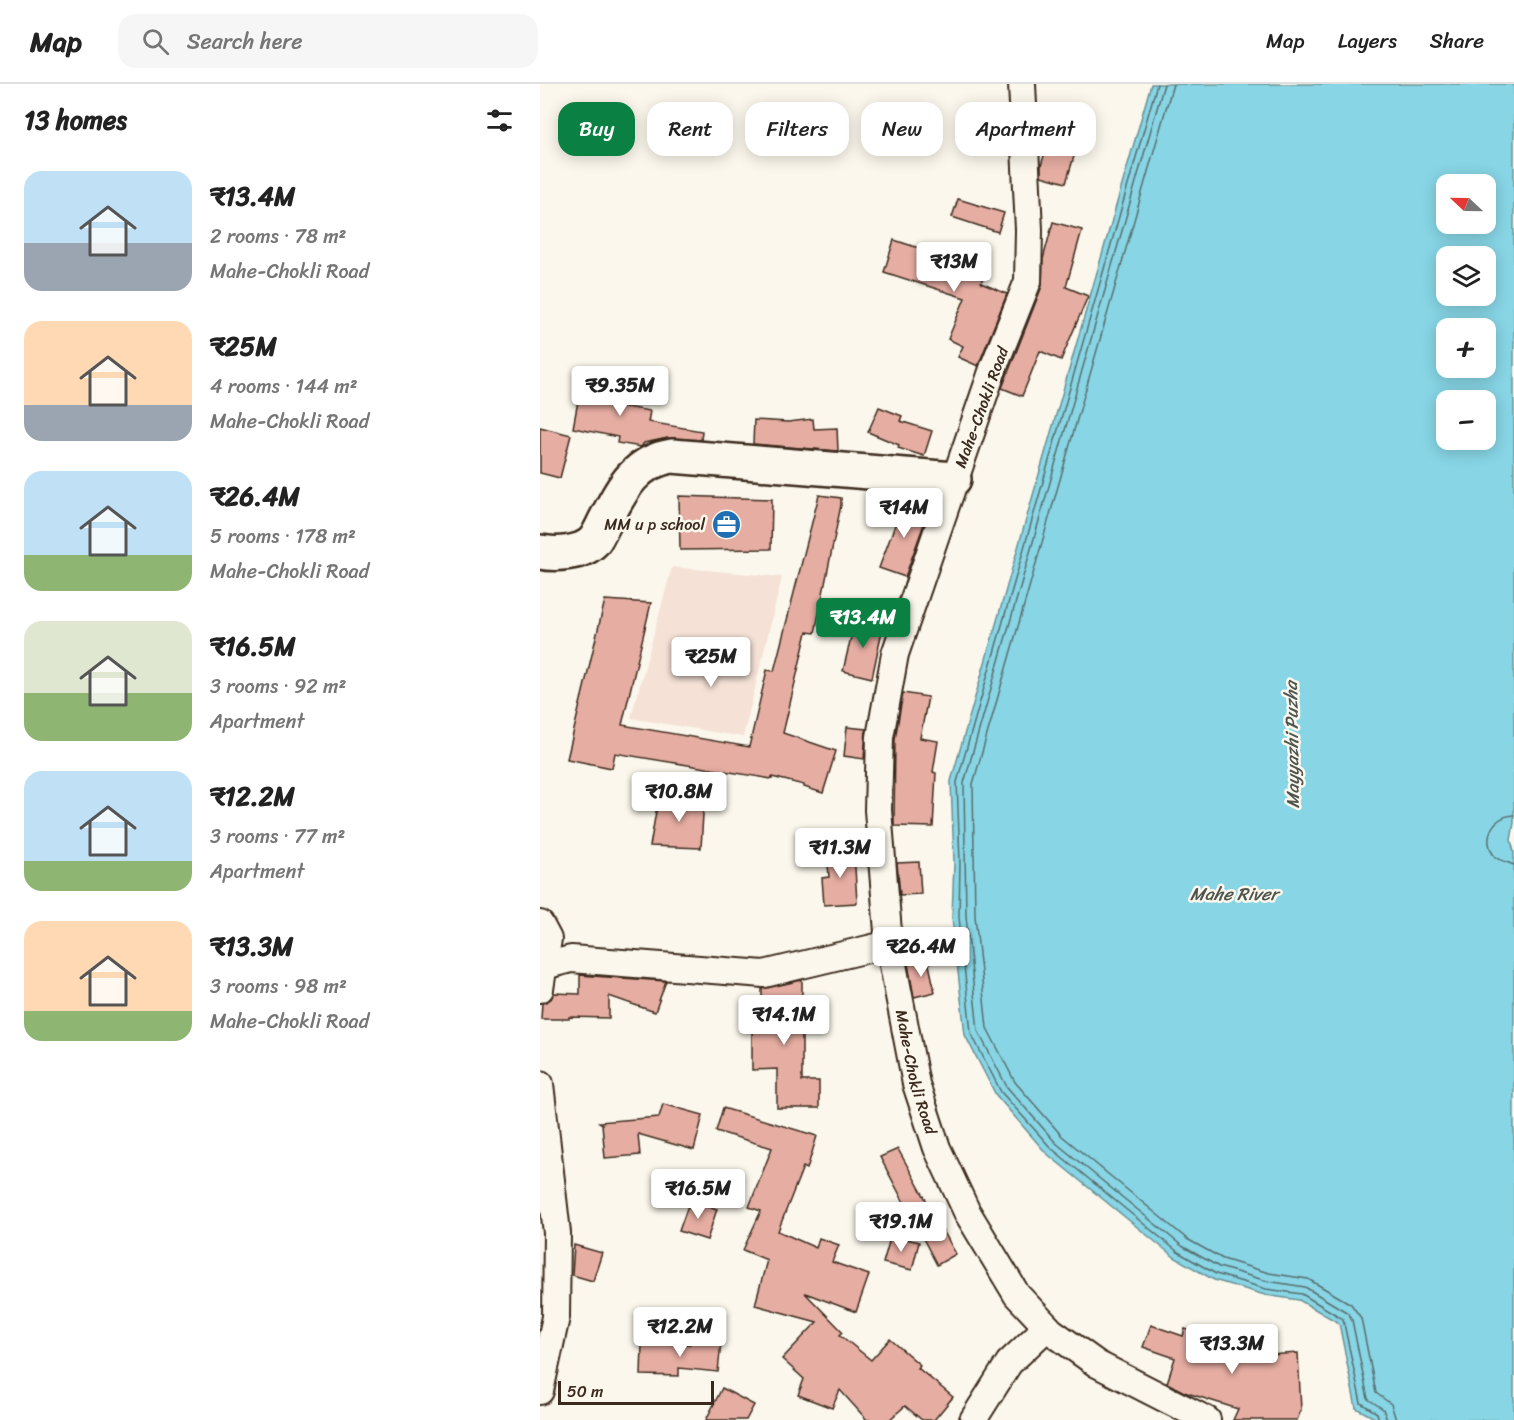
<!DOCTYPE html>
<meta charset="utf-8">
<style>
body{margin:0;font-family:Sriracha,sans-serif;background:#f6f6f6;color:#222;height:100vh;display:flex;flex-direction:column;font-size:22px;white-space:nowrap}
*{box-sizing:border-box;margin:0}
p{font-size:20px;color:#767676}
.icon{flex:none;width:33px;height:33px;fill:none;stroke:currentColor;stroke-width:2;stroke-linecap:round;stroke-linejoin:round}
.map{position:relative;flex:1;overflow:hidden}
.sheet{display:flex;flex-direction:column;background:#fff;width:540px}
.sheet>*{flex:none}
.hud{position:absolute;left:18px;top:18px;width:570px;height:54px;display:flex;gap:12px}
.needle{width:39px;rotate:292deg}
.tools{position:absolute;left:896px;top:90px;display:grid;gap:12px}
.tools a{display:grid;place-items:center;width:60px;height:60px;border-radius:12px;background:#fff;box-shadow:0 3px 15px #0003;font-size:30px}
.scale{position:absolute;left:18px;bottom:15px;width:156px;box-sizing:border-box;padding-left:6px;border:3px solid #3b2a1e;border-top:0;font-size:16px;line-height:21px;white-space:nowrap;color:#3b2a1e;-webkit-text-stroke:4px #fbf7ec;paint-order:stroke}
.price{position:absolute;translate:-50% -51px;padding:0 14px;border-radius:6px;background:#fff;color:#222;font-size:20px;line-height:39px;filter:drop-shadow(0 2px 3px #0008)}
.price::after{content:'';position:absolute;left:50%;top:36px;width:18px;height:14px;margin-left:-9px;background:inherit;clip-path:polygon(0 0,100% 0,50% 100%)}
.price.selected{background:#0b8043;color:#fff}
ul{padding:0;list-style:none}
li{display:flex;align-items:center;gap:18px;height:150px;padding:0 24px}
li span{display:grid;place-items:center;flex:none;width:168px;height:120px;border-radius:18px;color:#555}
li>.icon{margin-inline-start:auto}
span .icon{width:72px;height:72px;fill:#fffc;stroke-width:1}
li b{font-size:26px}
h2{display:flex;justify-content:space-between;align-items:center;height:72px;padding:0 24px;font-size:26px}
.pill{padding:0 21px;border-radius:18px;background:#fff;box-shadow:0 3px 15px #0003;font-size:21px;line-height:54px}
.pill.selected{background:#0b8043;color:#fff}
header{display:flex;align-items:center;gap:36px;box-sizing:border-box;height:84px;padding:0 30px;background:#fff;border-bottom:2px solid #e0e0e0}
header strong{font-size:28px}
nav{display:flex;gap:33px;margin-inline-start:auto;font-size:21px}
.search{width:420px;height:54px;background:#f6f6f6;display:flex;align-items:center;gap:15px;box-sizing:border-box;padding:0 21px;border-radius:18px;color:#767676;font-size:22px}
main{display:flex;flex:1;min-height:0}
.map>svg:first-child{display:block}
</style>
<header>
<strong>Map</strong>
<div class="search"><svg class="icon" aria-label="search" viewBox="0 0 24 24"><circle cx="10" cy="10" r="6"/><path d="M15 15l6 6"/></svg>Search here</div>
<nav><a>Map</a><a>Layers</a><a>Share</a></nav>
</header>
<main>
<section class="sheet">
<h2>13 homes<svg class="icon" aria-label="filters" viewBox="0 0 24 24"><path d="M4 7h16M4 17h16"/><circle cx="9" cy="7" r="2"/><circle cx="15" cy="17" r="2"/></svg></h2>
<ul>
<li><span style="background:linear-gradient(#bfe0f5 60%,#9aa5b1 0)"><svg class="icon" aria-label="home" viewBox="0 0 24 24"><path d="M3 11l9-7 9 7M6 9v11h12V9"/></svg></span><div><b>₹13.4M</b><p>2 rooms · 78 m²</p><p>Mahe-Chokli Road</p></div></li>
<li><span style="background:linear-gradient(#ffd9b3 70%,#9aa5b1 0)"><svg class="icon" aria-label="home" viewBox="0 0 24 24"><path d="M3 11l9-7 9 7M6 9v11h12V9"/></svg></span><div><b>₹25M</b><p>4 rooms · 144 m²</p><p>Mahe-Chokli Road</p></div></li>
<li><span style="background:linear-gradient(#bfe0f5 70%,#8fb573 0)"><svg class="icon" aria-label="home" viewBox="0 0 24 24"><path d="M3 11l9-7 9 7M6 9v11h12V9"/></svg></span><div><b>₹26.4M</b><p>5 rooms · 178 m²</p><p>Mahe-Chokli Road</p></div></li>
<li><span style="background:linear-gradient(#dfe7d0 60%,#8fb573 0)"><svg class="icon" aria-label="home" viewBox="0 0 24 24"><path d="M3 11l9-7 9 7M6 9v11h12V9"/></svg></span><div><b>₹16.5M</b><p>3 rooms · 92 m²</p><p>Apartment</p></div></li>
<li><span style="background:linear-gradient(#bfe0f5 75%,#8fb573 0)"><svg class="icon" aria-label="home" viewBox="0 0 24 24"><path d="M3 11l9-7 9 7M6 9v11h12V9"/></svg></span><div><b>₹12.2M</b><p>3 rooms · 77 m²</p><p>Apartment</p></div></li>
<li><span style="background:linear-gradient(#ffd9b3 75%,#8fb573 0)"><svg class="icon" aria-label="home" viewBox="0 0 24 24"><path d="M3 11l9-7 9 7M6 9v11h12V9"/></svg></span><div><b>₹13.3M</b><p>3 rooms · 98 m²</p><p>Mahe-Chokli Road</p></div></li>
</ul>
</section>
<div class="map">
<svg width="974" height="1336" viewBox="0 0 974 1336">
<rect width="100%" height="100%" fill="#fbf7ec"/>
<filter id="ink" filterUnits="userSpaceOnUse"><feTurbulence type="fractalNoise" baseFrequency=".0167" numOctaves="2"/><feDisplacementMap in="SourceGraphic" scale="12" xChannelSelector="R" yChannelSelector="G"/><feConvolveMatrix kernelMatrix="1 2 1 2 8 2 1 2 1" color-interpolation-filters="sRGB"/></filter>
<g filter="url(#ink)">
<polygon fill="#f5e1d6" points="132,483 242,493 203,653 91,634"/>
<path fill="#87d5e5" stroke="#699195" stroke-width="1.5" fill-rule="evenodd" d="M611 0H974V739L971 756 974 768V1336H838L816 1324 799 1239 759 1216 725 1211 674 1196 634 1173 506 1069 456 1011 425 951 412 833 414 778 411 697ZM906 100H945V140H906ZM906 172H945V212H906ZM906 244H945V284H906ZM906 316H945V356H906Z"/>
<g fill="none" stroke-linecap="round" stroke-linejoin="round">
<g stroke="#596e6e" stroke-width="1.5">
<polyline points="617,0 417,698 420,778 419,833 431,949 461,1008 511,1064 638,1168 676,1190 726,1205 762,1210 803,1235 821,1319 837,1329 839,1336"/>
<polyline points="624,0 424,699 426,832 438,947 467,1003 516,1059 642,1162 679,1183 727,1197 765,1203 808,1229 812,1236 828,1315 843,1325 847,1336"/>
<polyline points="633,0 433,700 435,832 447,944 475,998 522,1052 647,1155 683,1175 729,1189 768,1195 811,1220 821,1234 836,1309 851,1320 856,1336"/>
<path d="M974 731C951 732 941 757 956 774L974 781"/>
</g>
</g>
<g fill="#e6ada2" stroke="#3b2a1e" stroke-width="1.5">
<polygon points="515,33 547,40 542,60 538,59 526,99 501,92 501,82"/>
<polygon points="418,115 464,129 458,148 412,133"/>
<polygon points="513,138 542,146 526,203 548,212 521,276 500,267 482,312 462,304 502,202 503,175"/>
<polygon points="354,156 419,177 422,169 448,180 441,199 467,210 438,282 418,273 423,262 408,255 425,214 344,188"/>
<polygon points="43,290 72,295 68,320 110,327 108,338 162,347 161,356 128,354 104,359 101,363 77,359 78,353 33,344"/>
<polygon points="339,323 362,332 360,337 392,347 384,372 358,364 359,361 328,348"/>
<polygon points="273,335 274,345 297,344 298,367 213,360 214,336 248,338"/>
<polygon points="0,343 31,351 20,394 0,389"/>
<polygon points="279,411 301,414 301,421 275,549 267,548 243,649 296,667 283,709 264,703 264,701 232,693 232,695 75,669 72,684 27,675 65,516 111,519 82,641 209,663 227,586 234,587"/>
<polygon points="139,412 232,415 231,465 140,466"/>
<polygon points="364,417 389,426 365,493 339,484"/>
<polygon points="315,536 343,542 332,594 303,587"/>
<polygon points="363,609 388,613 380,654 398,657 393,688 396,689 393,743 354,742 355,655"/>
<polygon points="307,643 326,645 324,675 304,672"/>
<polygon points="164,713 161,764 110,762 118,716"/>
<polygon points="314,766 317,819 284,821 282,794 289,793 287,768"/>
<polygon points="379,778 381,810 360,811 357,779"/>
<polygon points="388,876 395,908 374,913 368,880"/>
<polygon points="40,891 52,892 126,897 115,928 69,912 69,934 29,933 29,935 1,935 2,919 11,915 14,909 40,910"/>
<polygon points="262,896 262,997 279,997 279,1024 237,1024 237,985 212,986 212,943 222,943 222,905"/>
<polygon points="123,1020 163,1031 154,1066 98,1050 100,1071 65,1074 62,1040 59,1038 119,1033"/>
<polygon points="183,1024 277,1052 267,1085 263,1083 238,1147 276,1164 279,1154 299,1161 292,1178 329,1191 316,1228 265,1209 303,1248 300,1251 331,1276 350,1255 380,1281 378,1284 413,1313 394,1336 382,1336 365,1322 349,1336 327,1336 300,1306 292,1324 258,1311 264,1295 242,1275 277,1238 215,1221 227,1176 203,1166 221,1127 209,1123 232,1064 176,1047"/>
<polygon points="358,1065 416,1170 397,1181 340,1073"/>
<polygon points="150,1116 177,1125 167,1156 139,1147"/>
<polygon points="351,1151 379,1158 372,1186 343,1179"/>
<polygon points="34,1161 62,1169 53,1197 32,1191"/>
<polygon points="611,1241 643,1252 645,1245 729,1271 758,1269 761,1326 757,1336 693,1336 698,1325 644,1308 627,1299 635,1274 603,1263"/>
<polygon points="150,1255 181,1258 178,1288 139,1284 139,1292 101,1291 102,1259 150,1260"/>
<polygon points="182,1304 214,1321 206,1336 166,1336"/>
</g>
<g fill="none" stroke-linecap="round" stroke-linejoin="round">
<defs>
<g id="minor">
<path id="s1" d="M482 0 489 146 488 197 454 282 355 570 340 653 338 726 349 860 376 1000 397 1064 427 1128 477 1211 511 1247 557 1280 667 1336"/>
<polyline points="0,840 8,855 0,905"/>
<polyline points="4,882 31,875 224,890 349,860"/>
<polyline points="0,1000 17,1149 16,1233 0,1307"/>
<polyline points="433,1336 469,1279 507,1243"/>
</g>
<path id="major" d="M0 468C15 471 42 470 54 457 58 452 62 443 65 437 82 405 94 378 132 372L414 395"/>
</defs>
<use href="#minor" stroke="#3b2a1e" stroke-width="30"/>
<use href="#major" stroke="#3b2a1e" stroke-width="38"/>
<use href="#minor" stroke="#fbf7ec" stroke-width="26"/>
<use href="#major" stroke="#fbf7ec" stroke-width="33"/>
</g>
</g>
<defs>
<symbol id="office-disc" viewBox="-11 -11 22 22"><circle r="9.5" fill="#1f6fb2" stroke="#fbf7ec"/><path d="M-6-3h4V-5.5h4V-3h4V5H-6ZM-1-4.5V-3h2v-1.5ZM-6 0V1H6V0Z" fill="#fff"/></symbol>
</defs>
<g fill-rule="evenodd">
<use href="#office-disc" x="170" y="424" width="33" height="33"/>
</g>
<g text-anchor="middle" stroke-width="5" stroke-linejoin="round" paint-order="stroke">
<g font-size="16" fill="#3b2a1e" stroke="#fbf7ec">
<text transform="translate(441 323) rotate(-70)" y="6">Mahe-Chokli Road</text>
<text dy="6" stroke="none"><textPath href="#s1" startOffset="1016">Mahe-Chokli Road</textPath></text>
</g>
<g font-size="16" fill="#3b2a1e" stroke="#fbf7ec" text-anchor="end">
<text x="165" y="446">MM u p school</text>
</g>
<g font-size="18" font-style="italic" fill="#4e5550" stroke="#fbf7ec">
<text transform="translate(752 661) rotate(-91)" y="6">Mayyazhi Puzha</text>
<text x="694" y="816">Mahe River</text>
</g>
</g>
</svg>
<div class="tools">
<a><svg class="needle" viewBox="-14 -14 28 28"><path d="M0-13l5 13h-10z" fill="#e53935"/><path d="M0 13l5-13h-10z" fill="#767676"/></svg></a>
<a><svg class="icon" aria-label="layers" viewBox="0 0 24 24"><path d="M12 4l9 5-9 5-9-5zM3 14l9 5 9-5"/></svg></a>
<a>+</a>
<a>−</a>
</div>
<div class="scale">50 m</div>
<b class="price" style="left:414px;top:209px">₹13M</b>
<b class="price" style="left:80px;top:333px">₹9.35M</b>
<b class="price" style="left:364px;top:455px">₹14M</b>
<b class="price selected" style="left:323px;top:565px">₹13.4M</b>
<b class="price" style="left:171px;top:604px">₹25M</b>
<b class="price" style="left:139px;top:739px">₹10.8M</b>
<b class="price" style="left:300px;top:795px">₹11.3M</b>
<b class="price" style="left:381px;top:894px">₹26.4M</b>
<b class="price" style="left:244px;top:962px">₹14.1M</b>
<b class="price" style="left:158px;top:1136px">₹16.5M</b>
<b class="price" style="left:361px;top:1169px">₹19.1M</b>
<b class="price" style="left:140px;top:1274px">₹12.2M</b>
<b class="price" style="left:692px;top:1291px">₹13.3M</b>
<div class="hud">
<a class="pill selected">Buy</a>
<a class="pill">Rent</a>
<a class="pill">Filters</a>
<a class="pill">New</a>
<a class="pill">Apartment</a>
</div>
</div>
</main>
